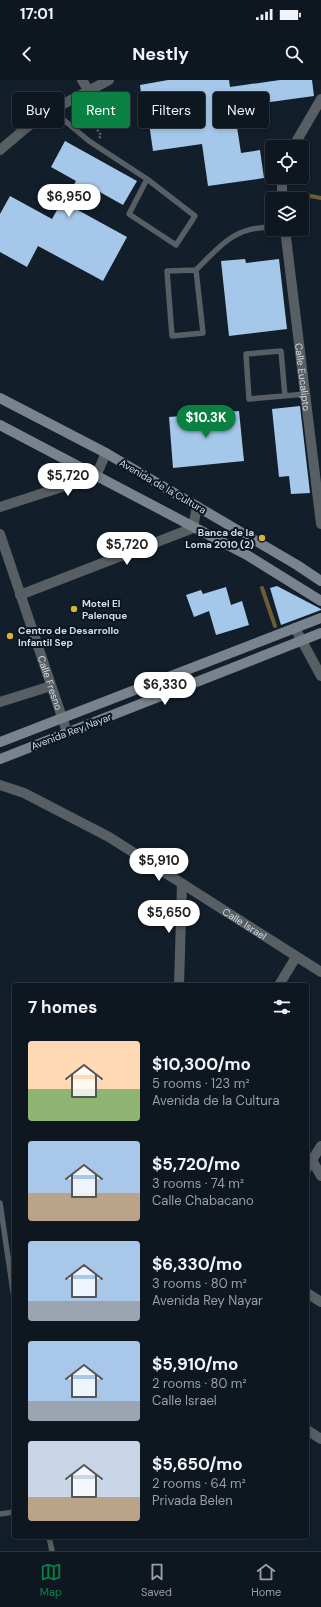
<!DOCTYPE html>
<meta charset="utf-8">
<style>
body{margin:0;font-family:"DM Sans",sans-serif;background:#1c232d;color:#f1f3f6;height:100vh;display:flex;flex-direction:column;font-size:15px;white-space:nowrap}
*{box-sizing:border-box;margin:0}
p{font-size:13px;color:#9b9fa5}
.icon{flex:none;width:22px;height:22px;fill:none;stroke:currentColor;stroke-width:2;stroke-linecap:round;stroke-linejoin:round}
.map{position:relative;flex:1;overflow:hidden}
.drawer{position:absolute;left:12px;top:903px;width:297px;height:556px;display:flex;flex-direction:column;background:#0e1620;border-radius:4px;box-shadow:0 2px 6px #0003,0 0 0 1px #2e353e}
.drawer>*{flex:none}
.banner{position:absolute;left:12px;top:12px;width:297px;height:36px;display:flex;gap:8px}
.tools{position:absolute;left:265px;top:60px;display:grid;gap:8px}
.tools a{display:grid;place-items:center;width:44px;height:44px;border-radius:4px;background:#0e1620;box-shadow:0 2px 6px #0003,0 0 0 1px #2e353e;font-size:20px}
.price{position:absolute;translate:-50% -34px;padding:0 9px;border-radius:14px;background:#fff;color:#222;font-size:13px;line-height:26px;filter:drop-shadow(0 1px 2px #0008)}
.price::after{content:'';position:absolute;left:50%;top:24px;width:12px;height:9px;margin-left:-6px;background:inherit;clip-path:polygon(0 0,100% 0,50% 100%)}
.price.active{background:#0b8043;color:#fff}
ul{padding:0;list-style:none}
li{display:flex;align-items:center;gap:12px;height:100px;padding:0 16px}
li span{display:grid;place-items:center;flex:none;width:112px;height:80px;border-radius:4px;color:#555}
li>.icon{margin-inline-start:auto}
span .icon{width:48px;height:48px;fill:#fffc;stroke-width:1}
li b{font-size:17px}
h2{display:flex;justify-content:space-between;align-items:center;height:48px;padding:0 16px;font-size:17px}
.chip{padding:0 14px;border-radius:4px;background:#0e1620;box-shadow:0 2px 6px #0003,0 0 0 1px #2e353e;font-size:14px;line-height:36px}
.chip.active{background:#0b8043;color:#fff}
.status{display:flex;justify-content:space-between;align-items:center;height:28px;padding:0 20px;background:#0e1620;direction:ltr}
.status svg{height:11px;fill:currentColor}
header{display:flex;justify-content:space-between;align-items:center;height:52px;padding:0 16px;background:#0e1620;font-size:18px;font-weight:700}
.tabs{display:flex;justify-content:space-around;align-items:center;height:56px;border-top:1px solid #2e353e;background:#0e1620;font-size:11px;color:#9b9fa5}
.tabs a{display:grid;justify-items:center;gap:2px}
.tabs .active{color:#0b8043}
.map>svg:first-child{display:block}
</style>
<div class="status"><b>17:01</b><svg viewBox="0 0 49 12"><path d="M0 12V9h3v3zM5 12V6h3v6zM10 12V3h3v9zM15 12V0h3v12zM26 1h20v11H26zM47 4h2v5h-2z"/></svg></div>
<header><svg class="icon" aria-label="back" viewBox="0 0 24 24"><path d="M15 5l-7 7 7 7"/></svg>Nestly<svg class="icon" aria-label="search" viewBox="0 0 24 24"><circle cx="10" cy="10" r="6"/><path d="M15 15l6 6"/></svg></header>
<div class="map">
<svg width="321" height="1471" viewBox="0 0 321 1471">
<rect width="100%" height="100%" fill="#121e2a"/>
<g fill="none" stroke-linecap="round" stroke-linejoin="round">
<g stroke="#6b5e35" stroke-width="4">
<polyline points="310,116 321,118"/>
<polyline points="262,508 275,546"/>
</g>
</g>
<g fill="#a5c8ea">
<polygon points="168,0 229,0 230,7 280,0 312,0 314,16 234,27 241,73 260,70 264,98 208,106 202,64 153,71 147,29 143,30 140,5"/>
<polygon points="65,61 137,101 123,125 89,106 76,129 127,157 103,201 38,166 27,187 0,172 0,134 10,116 52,139 62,121 64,122 76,101 51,87"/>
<polygon points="245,179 246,183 279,179 287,249 229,256 221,181"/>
<polygon points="300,326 310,413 291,414 289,396 279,397 272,329"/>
<polygon points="239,331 244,381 173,388 169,337"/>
<polygon points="277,506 321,529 321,530 281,545 270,508"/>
<polygon points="226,507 231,525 242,521 249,545 216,555 209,531 194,537 186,515 201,510 203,514"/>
</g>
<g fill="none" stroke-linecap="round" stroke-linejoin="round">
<polyline stroke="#58626d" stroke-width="2.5" stroke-dasharray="2 2" stroke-linecap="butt" points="81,27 101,55 99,59"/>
<g stroke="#575e64" stroke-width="5.5">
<polyline points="52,30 89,61 147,99 195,136 176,165 129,134 147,99"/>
<path d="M196 190 203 253 172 256 167 191 196 190C221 165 234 147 272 147"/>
<polyline points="285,316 281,271 246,274 249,319 306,314"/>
<polyline points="0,1123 14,1218"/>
<polyline points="0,1434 14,1432"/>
<polyline points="49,1457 52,1471"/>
</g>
<g stroke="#575e64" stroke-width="10">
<polyline points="293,67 321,19"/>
<polyline points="0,70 26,48 52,30 109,0"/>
<polyline points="282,97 282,119"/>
<path id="s1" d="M285 149 321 444"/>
<polyline points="0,427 96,396 106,373"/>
<path id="s2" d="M0 454 67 652"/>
<polyline points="20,515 193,448 197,426"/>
<polyline points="295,548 321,596"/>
<polyline points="0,622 51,606"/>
<path id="s3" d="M0 705 24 713 109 757 321 892"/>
<polyline points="179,905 182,804"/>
<polyline points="279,905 296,877"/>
<polyline points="312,1080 321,1096"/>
<polyline points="307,1088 321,1066"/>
<polyline points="307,1213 321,1222"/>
<polyline points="307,1350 321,1359"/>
</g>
<polyline stroke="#575e64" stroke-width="10" points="82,0 89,11"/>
<g stroke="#79838d" stroke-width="10">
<polyline points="0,318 106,373 297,485 321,501"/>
<polyline points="0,345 247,475 321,521"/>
<polyline points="0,662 321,538"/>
<polyline points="0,679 321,553"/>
</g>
</g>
<g fill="#d8b434" stroke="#091520" stroke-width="1.5">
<circle cx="262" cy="458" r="4"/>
<circle cx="74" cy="529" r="4"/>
<circle cx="10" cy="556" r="4"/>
</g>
<g text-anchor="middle" stroke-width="4" stroke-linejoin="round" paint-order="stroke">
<g font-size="10" fill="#d3dbe3" stroke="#091520">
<text dy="4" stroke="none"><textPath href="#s1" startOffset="149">Calle Eucalipto</textPath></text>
<text transform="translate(163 406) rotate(30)" y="4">Avenida de la Cultura</text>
<text dy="4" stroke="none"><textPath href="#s2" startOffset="157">Calle Fresno</textPath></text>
<text transform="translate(71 651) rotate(-21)" y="4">Avenida Rey Nayar</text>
<text dy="4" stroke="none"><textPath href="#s3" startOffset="282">Calle Israel</textPath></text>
</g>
<g font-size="10" font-weight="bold" fill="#d3dbe3" stroke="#091520" text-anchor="start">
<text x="254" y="456" text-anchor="end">Banca de la<tspan x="254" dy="12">Loma 2010 (2)</tspan></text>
<text x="82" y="527">Motel El<tspan x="82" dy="12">Palenque</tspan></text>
<text x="18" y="554">Centro de Desarrollo<tspan x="18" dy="12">Infantil Sep</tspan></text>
</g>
</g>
</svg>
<div class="tools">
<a><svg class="icon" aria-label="locate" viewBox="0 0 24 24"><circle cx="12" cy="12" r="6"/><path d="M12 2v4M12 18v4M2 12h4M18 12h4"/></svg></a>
<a><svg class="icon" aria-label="layers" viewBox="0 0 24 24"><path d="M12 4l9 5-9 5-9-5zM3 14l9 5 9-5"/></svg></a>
</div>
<b class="price" style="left:69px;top:138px">$6,950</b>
<b class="price active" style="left:206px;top:359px">$10.3K</b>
<b class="price" style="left:68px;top:417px">$5,720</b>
<b class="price" style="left:127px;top:486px">$5,720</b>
<b class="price" style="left:165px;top:626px">$6,330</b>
<b class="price" style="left:159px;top:802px">$5,910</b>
<b class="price" style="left:169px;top:854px">$5,650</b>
<div class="banner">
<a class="chip">Buy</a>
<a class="chip active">Rent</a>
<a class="chip">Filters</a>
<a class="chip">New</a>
</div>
<section class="drawer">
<h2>7 homes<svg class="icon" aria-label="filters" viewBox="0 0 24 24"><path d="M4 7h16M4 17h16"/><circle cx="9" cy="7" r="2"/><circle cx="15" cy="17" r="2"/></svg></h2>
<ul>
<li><span style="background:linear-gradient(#ffd9b3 60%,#8fb573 0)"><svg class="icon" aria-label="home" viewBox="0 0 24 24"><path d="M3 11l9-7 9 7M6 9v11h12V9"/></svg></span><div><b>$10,300/mo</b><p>5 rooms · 123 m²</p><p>Avenida de la Cultura</p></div></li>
<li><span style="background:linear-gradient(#a9c7e8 65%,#b9a48a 0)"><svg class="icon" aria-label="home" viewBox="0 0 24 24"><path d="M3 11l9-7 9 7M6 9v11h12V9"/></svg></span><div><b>$5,720/mo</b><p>3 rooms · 74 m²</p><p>Calle Chabacano</p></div></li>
<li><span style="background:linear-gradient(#a9c7e8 75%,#9aa5b1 0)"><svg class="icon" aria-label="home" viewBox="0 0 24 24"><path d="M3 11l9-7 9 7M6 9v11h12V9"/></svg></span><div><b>$6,330/mo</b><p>3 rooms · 80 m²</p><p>Avenida Rey Nayar</p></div></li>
<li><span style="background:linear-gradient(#a9c7e8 75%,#9aa5b1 0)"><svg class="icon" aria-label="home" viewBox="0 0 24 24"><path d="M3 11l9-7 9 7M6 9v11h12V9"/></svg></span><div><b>$5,910/mo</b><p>2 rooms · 80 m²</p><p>Calle Israel</p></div></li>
<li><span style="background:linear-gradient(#c9d6e8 70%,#b9a48a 0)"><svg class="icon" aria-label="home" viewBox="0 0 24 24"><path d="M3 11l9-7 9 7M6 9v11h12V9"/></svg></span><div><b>$5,650/mo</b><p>2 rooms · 64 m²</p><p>Privada Belen</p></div></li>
</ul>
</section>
</div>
<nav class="tabs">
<a class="active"><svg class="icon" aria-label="map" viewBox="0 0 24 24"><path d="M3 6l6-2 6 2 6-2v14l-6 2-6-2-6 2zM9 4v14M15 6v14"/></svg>Map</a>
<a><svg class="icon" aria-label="saved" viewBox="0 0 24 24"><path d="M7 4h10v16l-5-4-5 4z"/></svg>Saved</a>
<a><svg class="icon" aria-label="home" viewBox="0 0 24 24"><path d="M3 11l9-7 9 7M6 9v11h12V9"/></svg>Home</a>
</nav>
